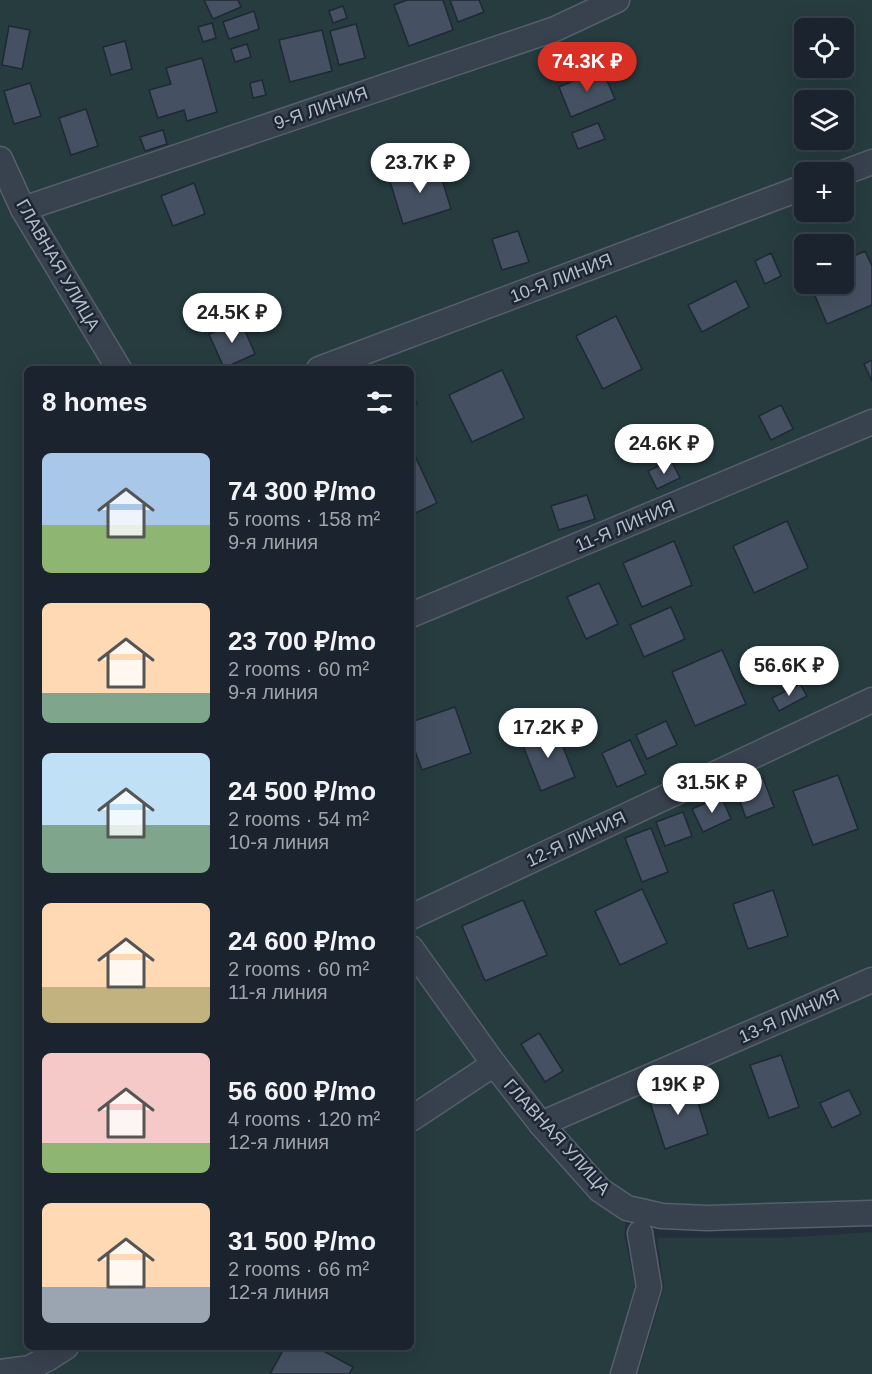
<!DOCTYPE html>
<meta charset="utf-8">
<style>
body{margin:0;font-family:Helvetica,sans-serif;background:#242b36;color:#f1f3f6;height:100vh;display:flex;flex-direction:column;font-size:22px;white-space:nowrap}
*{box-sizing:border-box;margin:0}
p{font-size:20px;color:#a0a4aa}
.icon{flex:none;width:33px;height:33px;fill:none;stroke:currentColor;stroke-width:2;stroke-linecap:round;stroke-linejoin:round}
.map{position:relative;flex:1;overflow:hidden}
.drawer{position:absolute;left:24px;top:366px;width:390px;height:984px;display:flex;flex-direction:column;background:#1b232e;border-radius:9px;box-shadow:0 6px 24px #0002,0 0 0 2px #39404a}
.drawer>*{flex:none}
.buttons{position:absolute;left:794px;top:18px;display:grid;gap:12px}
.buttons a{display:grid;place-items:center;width:60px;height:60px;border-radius:9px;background:#1b232e;box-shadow:0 6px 24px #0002,0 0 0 2px #39404a;font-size:30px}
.price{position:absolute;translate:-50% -51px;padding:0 14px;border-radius:21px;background:#fff;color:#222;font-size:20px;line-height:39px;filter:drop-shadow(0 2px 3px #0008)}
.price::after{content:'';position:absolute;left:50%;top:36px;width:18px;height:14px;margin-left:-9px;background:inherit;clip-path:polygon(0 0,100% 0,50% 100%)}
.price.on{background:#d93025;color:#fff}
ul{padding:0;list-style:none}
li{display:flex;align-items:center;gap:18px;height:150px;padding:0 18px}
li span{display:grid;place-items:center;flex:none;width:168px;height:120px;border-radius:9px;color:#555}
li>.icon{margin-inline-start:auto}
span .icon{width:72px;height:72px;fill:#fffc;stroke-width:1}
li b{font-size:26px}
h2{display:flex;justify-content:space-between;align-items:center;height:72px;padding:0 18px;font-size:26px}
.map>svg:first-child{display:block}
</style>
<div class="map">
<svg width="872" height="1374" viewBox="0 0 872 1374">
<rect width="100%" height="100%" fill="#242f3e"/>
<g fill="#263c3f" fill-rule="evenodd">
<path d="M0 0H872V1213L627 1208 624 1235 635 1285 624 1342 612 1374H0ZM804 28H843V68H804ZM804 100H843V140H804ZM804 172H843V212H804ZM804 244H843V284H804ZM27 369H411V1347H27Z"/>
<polygon points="872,1232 872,1374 638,1374 664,1287 657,1238 779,1238"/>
</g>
<g fill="#455162" stroke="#1f2835" stroke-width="1.5">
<polygon points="204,0 238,0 241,7 213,19"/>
<polygon points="407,0 443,0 453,30 409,46 394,5"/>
<polygon points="450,0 479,0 484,12 458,22"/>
<polygon points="343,6 347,18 333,23 329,11"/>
<polygon points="254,11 259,29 229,39 223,22"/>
<polygon points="212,23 216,38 203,42 198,27"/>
<polygon points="356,24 365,58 339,65 330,31"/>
<polygon points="9,26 30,30 22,69 2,65"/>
<polygon points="322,30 332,71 290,82 279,40"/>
<polygon points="125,41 132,69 111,75 103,47"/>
<polygon points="247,44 251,57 235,62 231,49"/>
<polygon points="202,58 217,112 187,121 184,110 158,118 149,90 171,84 166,68"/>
<polygon points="602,69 615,99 571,117 559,87"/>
<polygon points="262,80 266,95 253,98 250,83"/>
<polygon points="30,83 41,116 14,124 4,91"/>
<polygon points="86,109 98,146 71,155 59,118"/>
<polygon points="598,123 605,139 578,149 572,133"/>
<polygon points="163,130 167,144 145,151 140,137"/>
<polygon points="437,163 451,209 403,224 389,178"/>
<polygon points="194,183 205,214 173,226 161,196"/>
<polygon points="518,231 529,262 502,270 492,239"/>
<polygon points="865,251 872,266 872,305 827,324 810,284 843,284 843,261"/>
<polygon points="771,253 781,276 765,284 755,261"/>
<polygon points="736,281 749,307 702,332 688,305"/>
<polygon points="616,316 642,369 603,389 576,336"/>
<polygon points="241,321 255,354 224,368 209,334"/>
<polygon points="872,360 872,381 864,364"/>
<polygon points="502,370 524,418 472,442 449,395"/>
<polygon points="411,391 417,404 411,407"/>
<polygon points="781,405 793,429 771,440 759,416"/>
<polygon points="414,454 437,503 411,515 411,456"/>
<polygon points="671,460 680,478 657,489 648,471"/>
<polygon points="587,495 595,519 559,530 551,506"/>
<polygon points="787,521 808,568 754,593 733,546"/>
<polygon points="674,541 692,585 642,607 623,563"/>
<polygon points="599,583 618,624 586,639 567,597"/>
<polygon points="671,607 685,639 644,657 630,625"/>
<polygon points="722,650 746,704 695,726 672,672"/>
<polygon points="775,651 783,669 764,678 756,660"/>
<polygon points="800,684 807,696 779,711 772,698"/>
<polygon points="455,707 471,753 422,770 411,740 411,722"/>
<polygon points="666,721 677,745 647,759 636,735"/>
<polygon points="555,727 575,777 541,791 521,741"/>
<polygon points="630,740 646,774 617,787 602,753"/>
<polygon points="838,775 858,829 813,845 793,791"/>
<polygon points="763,778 774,807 746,818 735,788"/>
<polygon points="721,796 731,819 703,832 692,809"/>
<polygon points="683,812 692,836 665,846 656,822"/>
<polygon points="651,828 668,872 642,882 625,838"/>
<polygon points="642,889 667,943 620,965 595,911"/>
<polygon points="773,890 788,936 748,949 733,904"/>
<polygon points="523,900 547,955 485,981 462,926"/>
<polygon points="539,1033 563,1071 545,1082 521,1044"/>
<polygon points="781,1055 799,1107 769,1118 750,1065"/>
<polygon points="692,1084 708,1134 665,1149 649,1099"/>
<polygon points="849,1090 861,1114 832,1128 820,1103"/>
<polygon points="285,1347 316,1347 353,1367 349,1374 270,1374"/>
</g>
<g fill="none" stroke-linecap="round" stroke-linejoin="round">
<defs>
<g id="street">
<polyline points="0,159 23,209 119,369"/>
<polyline points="843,173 872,162"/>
<polyline points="23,209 555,29 617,0"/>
<polyline points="319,369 804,187"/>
<polyline points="411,615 872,422"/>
<polyline points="411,917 872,700"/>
<polyline points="411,948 494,1064 541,1124 600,1190 627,1208 662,1216 707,1218 872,1213"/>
<polyline points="411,1119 494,1064"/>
<polyline points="541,1124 872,980"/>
<polyline points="0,1372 29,1368 49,1358 66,1347"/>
<polyline points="623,1374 649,1287 640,1233"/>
</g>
</defs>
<use href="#street" stroke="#565f6c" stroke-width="27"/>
<use href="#street" stroke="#38414e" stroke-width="24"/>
</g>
<g text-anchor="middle" stroke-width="5" stroke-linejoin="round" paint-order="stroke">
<g font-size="18" fill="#b4bcc9" stroke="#1d2633">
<text transform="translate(321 108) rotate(-19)" y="6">9-Я ЛИНИЯ</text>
<text transform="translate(58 265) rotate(60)" y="6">ГЛАВНАЯ УЛИЦА</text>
<text transform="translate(561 278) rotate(-21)" y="6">10-Я ЛИНИЯ</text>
<text transform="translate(625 526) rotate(-23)" y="6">11-Я ЛИНИЯ</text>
<text transform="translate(576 839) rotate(-25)" y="6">12-Я ЛИНИЯ</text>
<text transform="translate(789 1016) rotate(-24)" y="6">13-Я ЛИНИЯ</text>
<text transform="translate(557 1137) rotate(48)" y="6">ГЛАВНАЯ УЛИЦА</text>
</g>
</g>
</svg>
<div class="buttons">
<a><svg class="icon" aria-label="locate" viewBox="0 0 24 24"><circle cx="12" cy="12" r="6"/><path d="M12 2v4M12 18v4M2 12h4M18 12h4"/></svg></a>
<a><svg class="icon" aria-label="layers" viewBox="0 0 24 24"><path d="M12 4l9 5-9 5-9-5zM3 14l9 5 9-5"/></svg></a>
<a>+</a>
<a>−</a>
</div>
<b class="price on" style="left:587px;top:93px">74.3K ₽</b>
<b class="price" style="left:420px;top:194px">23.7K ₽</b>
<b class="price" style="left:232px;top:344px">24.5K ₽</b>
<b class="price" style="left:664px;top:475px">24.6K ₽</b>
<b class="price" style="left:789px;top:697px">56.6K ₽</b>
<b class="price" style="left:548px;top:759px">17.2K ₽</b>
<b class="price" style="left:712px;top:814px">31.5K ₽</b>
<b class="price" style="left:678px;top:1116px">19K ₽</b>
<section class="drawer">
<h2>8 homes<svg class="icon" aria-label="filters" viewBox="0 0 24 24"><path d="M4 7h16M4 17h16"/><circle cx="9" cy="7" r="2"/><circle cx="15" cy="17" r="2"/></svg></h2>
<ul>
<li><span style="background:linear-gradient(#a9c7e8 60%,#8fb573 0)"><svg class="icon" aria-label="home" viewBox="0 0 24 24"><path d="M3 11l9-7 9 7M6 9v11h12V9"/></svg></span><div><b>74 300 ₽/mo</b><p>5 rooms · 158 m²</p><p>9-я линия</p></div></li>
<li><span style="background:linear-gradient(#ffd9b3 75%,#7fa58c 0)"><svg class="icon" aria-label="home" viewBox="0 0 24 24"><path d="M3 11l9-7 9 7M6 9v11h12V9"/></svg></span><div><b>23 700 ₽/mo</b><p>2 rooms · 60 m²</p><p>9-я линия</p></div></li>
<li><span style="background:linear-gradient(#bfe0f5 60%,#7fa58c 0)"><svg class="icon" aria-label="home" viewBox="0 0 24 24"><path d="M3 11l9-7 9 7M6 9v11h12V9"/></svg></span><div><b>24 500 ₽/mo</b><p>2 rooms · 54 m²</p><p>10-я линия</p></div></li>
<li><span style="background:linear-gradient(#ffd9b3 70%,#c2b280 0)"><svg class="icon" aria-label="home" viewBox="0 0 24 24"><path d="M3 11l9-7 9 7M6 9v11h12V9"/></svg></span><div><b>24 600 ₽/mo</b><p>2 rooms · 60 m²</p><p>11-я линия</p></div></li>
<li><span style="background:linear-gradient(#f6c9c9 75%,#8fb573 0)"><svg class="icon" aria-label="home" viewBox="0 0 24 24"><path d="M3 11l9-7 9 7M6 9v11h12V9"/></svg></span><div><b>56 600 ₽/mo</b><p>4 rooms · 120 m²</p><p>12-я линия</p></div></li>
<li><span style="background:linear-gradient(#ffd9b3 70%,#9aa5b1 0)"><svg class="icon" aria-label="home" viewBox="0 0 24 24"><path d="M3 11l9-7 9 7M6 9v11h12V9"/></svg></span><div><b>31 500 ₽/mo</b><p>2 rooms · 66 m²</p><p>12-я линия</p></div></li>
</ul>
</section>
</div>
